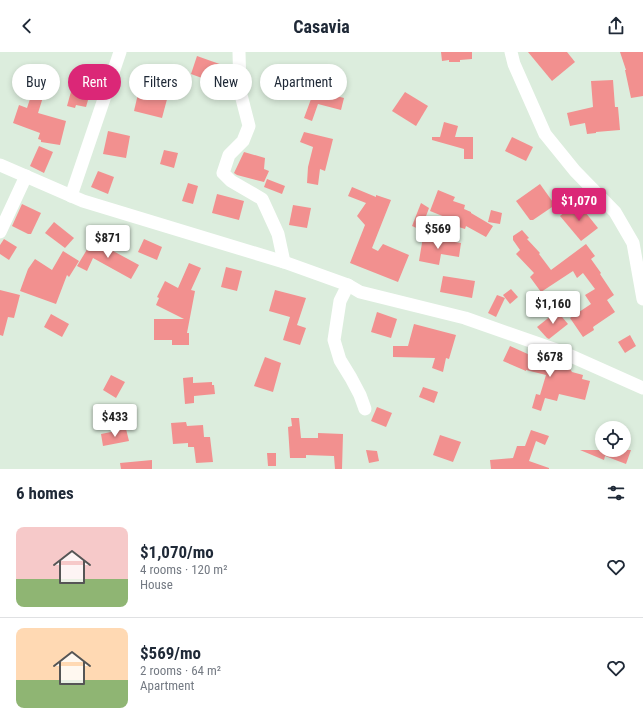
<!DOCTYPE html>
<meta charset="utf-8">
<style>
body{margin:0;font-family:"Roboto Condensed",sans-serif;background:#f6f6f7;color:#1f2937;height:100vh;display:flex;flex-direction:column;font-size:15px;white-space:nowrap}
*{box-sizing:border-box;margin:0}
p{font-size:13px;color:#747a83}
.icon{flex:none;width:22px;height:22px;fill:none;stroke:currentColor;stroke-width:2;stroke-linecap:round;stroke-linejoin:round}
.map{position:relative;height:417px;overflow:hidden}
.side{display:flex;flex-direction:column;background:#fff;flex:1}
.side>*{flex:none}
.hud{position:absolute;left:12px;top:12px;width:400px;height:36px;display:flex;gap:8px}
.controls{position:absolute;left:595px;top:369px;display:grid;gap:8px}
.controls a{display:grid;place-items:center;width:36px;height:36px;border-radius:50%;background:#fff;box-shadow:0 2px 6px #0003;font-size:20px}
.price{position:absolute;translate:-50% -34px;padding:0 9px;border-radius:4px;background:#fff;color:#222;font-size:13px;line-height:26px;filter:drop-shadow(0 1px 2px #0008)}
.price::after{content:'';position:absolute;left:50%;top:24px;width:12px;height:9px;margin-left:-6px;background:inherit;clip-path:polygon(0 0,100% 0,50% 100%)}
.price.selected{background:#db2777;color:#fff}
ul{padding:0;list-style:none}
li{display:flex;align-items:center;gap:12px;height:100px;padding:0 16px}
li+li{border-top:1px solid #e0e1e3}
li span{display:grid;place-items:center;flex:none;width:112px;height:80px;border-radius:8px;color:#555}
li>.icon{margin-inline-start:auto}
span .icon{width:48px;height:48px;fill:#fffc;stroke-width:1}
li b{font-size:17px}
h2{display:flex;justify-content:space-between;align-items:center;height:48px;padding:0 16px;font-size:17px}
.tag{padding:0 14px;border-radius:18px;background:#fff;box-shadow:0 2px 6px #0003;font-size:14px;line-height:36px}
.tag.selected{background:#db2777;color:#fff}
header{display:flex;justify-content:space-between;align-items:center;height:52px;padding:0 16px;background:#fff;font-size:18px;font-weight:700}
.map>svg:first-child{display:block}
</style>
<header><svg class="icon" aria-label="back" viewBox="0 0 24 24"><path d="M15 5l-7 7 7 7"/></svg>Casavia<svg class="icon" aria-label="share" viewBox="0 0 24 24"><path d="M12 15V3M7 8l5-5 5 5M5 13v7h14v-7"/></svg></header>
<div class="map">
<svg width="643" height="417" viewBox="0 0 643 417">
<rect width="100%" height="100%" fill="#dceddd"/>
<g fill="#f2908f">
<polygon points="441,0 472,0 472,7 460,8 460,10 449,10 449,8 442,9"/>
<polygon points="528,0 567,0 575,10 552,29"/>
<polygon points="620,0 643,0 643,44 631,46 625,18 626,18"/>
<polygon points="197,4 228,15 221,33 191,22"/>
<polygon points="613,28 615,55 618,55 620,78 596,80 596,81 587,82 585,71 570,74 567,61 593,55 591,29"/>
<polygon points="74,29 92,34 86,55 76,53 75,56 67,54"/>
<polygon points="141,29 170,36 162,66 134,59"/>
<polygon points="33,38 44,42 38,61 66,69 60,93 41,90 41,88 38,87 40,81 13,71 19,53 27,56"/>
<polygon points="314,39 325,43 325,41 344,46 341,58 318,52 312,69 304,66"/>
<polygon points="405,40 428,54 416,74 392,59"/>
<polygon points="444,70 458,74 455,85 473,85 473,107 464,107 464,97 432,88 432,85 440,85"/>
<polygon points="108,79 130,84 126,106 103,102"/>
<polygon points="304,80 333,87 325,119 320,117 318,133 307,131 308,115 313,95 300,90"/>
<polygon points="512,85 533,95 526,109 505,99"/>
<polygon points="39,94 53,100 44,121 30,114"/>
<polygon points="164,98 178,101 174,116 160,112"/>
<polygon points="244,100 265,106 264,117 269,119 264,130 237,123 234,121"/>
<polygon points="98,119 114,125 108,142 91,135"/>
<polygon points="267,127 285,134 282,142 264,135"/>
<polygon points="188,131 198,134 193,152 182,149"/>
<polygon points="540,132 555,153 533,168 530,168 516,149"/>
<polygon points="352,135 376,145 376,143 391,148 372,196 378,199 383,192 409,203 398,230 350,211 365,173 357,164 366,151 348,144"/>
<polygon points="438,138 455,145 453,149 465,153 464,157 471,160 471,161 493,174 486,185 466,174 465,177 449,172 450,167 430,159"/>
<polygon points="217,142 244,149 239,168 212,161"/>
<polygon points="577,150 598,176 581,189 560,164"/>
<polygon points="421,151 429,156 421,178 412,174"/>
<polygon points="22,152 41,161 31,182 28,182 12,174"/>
<polygon points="293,153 311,156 307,176 289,173"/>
<polygon points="491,158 502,161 500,172 488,170"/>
<polygon points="54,170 74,186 65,196 45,181"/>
<polygon points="522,178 529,186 527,187 540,201 539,202 551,218 586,192 595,204 591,207 601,221 600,222 614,243 607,248 615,260 593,275 594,278 583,285 570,266 591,252 585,243 595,237 583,221 577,226 573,219 541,240 530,225 534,221 516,202 520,198 513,188 513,184"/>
<polygon points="423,185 461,191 459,205 441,202 439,213 419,209"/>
<polygon points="94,186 103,191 102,193 139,213 131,227 93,206 87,219 77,214"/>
<polygon points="4,187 17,195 9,208 0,202 0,193"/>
<polygon points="144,187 162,195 157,208 138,200"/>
<polygon points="63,199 79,209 69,225 67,223 56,252 20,239 28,217 35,207 52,218"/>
<polygon points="189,211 201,216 191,238 195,239 187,281 189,281 189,293 172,293 172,288 154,288 154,267 184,267 156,253 159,246 157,245 165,229 178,236"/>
<polygon points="226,215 242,219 237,239 221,235"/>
<polygon points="443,224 475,229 472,246 440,240"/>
<polygon points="511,237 518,245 510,252 503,243"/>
<polygon points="0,238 20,243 14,266 8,265 3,284 0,283"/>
<polygon points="275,238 306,246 297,273 306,276 300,293 283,288 290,265 269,259"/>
<polygon points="497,243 505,246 496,265 488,261"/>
<polygon points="557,259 568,272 549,287 547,286 537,275"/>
<polygon points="377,260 397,267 391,286 371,280"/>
<polygon points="51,262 69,272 62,285 44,275"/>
<polygon points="414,272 456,283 449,307 446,306 443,320 432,316 435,306 393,305 393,294 408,294"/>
<polygon points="630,283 636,294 625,301 618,290"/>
<polygon points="510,294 541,308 562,314 564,312 568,317 570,317 572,320 583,323 582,327 590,329 585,348 559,342 557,349 545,346 541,359 532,356 536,342 540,343 546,323 526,318 526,319 503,309"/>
<polygon points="265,305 281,311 273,340 254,334"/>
<polygon points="111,323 125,330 116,346 103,338"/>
<polygon points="193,325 193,331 212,330 212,333 214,333 215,342 194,344 194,351 185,352 183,326"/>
<polygon points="423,335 438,340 434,351 419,345"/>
<polygon points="377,355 392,361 386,375 371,369"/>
<polygon points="291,366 299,366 301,386 318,386 318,381 343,382 342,417 335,417 334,404 306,403 306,406 290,406 288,375 292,374"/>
<polygon points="186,370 187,374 203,373 204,385 210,385 213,410 196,411 194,395 188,395 188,391 173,392 171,371"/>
<polygon points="126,377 129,389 103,394 101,382"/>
<polygon points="531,378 549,384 545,393 536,389 529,409 549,416 549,417 491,417 490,408 513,406 517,394 525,394"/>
<polygon points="440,383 461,390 453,410 433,403"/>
<polygon points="366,398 377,399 379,409 369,411"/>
<polygon points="580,398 631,398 626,412 605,404 604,408"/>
<polygon points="267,401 276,401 276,414 268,414"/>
<polygon points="152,408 152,417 121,417 120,411"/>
</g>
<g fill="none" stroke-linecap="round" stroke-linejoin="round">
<g stroke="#fff" stroke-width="13">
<polyline points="239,0 240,39 249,74 243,89 229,103 223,121 231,129 262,147 278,182 284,210"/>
<polyline points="511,0 514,12 545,82 575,119 615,160 633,191 643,247"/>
<polyline points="0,113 83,149 284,210 348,233 360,240 465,266 562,300 643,336"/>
<polyline points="71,144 120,0"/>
<polyline points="0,180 26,124"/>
<polyline points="348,233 340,249 334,288 340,308 351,326 360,343 365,357"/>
</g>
</g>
</svg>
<div class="controls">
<a><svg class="icon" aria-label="locate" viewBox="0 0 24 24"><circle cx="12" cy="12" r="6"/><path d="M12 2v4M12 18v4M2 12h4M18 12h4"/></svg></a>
</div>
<b class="price selected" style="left:579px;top:170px">$1,070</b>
<b class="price" style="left:438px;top:198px">$569</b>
<b class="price" style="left:108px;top:207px">$871</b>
<b class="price" style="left:553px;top:273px">$1,160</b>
<b class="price" style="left:550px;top:326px">$678</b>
<b class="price" style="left:115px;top:386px">$433</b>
<div class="hud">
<a class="tag">Buy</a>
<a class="tag selected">Rent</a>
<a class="tag">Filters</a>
<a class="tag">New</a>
<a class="tag">Apartment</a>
</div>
</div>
<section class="side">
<h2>6 homes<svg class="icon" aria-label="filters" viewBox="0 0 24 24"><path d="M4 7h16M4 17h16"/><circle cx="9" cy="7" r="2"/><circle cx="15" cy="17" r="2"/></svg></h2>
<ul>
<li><span style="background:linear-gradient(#f6c9c9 65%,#8fb573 0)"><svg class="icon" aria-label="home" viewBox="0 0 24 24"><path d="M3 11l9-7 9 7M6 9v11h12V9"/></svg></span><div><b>$1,070/mo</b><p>4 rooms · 120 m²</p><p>House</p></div><svg class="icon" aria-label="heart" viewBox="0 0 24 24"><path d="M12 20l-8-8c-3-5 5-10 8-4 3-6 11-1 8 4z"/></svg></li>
<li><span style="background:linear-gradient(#ffd9b3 65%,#8fb573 0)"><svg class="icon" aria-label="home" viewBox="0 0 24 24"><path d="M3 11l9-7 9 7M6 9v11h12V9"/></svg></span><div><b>$569/mo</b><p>2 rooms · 64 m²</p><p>Apartment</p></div><svg class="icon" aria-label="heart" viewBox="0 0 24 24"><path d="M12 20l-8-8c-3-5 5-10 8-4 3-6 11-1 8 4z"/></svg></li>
</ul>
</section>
